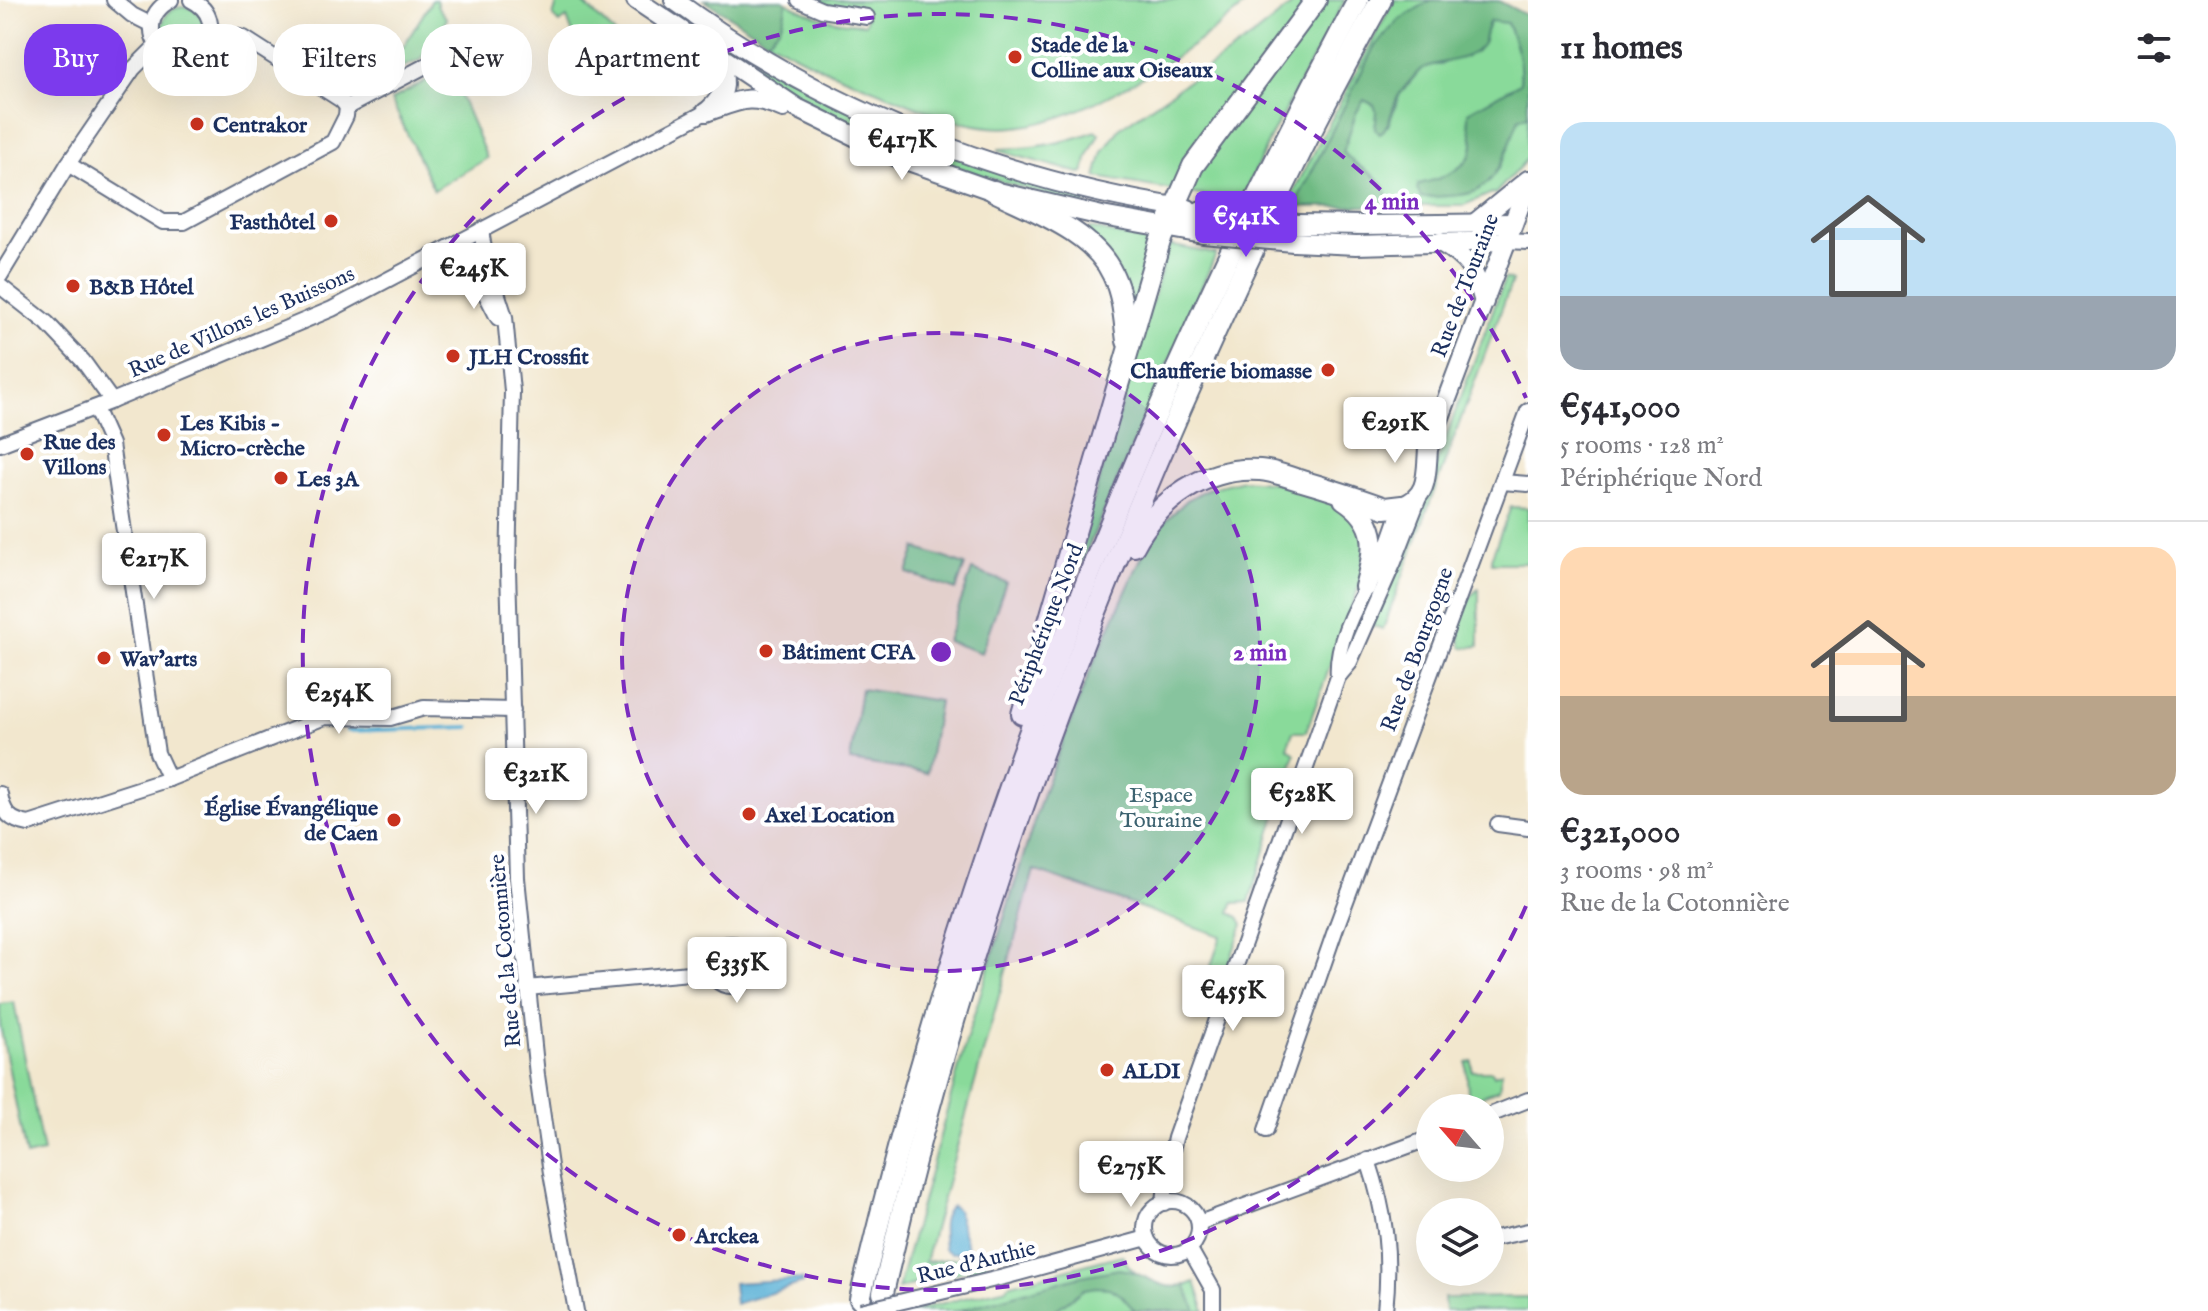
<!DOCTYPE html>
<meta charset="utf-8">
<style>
body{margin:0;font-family:"IM FELL English",serif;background:#f2f2f3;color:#2b2b33;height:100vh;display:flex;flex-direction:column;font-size:30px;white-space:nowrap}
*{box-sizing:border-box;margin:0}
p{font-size:26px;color:#7c7c81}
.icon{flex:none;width:44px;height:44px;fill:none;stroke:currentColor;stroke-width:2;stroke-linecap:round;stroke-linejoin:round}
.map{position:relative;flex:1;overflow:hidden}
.sheet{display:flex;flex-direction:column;background:#fff;width:680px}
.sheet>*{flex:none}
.guide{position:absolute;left:24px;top:24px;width:760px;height:72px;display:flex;gap:16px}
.needle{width:52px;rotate:298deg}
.tools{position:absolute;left:1416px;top:1094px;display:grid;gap:16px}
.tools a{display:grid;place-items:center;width:88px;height:88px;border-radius:50%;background:#fff;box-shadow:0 8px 32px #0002;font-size:40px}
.price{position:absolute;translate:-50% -68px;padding:0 18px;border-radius:8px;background:#fff;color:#222;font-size:26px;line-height:52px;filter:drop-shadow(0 2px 4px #0008)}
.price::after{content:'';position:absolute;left:50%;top:48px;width:24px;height:18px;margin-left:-12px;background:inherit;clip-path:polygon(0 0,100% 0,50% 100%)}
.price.selected{background:#7c3aed;color:#fff}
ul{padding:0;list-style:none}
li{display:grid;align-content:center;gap:16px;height:424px;padding:0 32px}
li+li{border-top:2px solid #e1e1e2}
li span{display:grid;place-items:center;height:248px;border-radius:24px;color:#555}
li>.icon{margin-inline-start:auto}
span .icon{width:144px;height:144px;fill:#fffc;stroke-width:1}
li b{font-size:34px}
h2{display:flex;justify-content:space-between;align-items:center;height:96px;padding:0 32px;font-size:34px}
.tag{padding:0 28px;border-radius:32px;background:#fff;box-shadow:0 8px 32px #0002;font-size:28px;line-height:72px}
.tag.selected{background:#7c3aed;color:#fff}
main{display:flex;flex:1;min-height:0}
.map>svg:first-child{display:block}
</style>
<main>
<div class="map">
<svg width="1528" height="1311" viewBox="0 0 1528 1311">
<rect width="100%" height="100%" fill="#fff"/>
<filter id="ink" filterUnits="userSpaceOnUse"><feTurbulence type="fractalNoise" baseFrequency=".0125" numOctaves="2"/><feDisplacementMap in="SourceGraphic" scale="16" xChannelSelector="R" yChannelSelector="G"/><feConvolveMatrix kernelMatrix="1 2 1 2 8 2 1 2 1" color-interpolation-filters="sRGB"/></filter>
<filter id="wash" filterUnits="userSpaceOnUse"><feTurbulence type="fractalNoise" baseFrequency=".006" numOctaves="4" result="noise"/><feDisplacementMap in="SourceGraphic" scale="32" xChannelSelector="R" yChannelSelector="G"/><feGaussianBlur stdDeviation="1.8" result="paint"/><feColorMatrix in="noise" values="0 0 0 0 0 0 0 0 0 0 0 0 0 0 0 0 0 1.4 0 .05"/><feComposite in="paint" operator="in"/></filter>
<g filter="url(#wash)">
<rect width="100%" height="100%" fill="#f2e7ce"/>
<g fill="#89da9a" stroke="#52847c" stroke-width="2">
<polygon points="432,0 436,0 438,7 447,19 420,60 389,73 387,63 392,65"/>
<polygon points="558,0 580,0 645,62 595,94 567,18 559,23 553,17"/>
<path d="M812 0H1250C1197 48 1086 121 1015 127 989 130 961 123 937 115L819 67 767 40C780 29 785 19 786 2 812 16 836 24 865 24L867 17Z"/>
<polygon points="1298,0 1345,0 1271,136 1241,202 1096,177 1103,152 1120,128 1248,40"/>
<polygon points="1394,0 1431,0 1399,20 1374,47 1294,207 1286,206"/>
<circle cx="183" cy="28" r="21"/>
<path d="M675 10 763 66 1083 197 1086 206C971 176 859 136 757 75 727 57 699 37 670 18Z"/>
<path d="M1499 20 1507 23C1515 42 1523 62 1520 83L1468 112C1468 125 1472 133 1473 144 1473 168 1438 180 1419 184L1447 195 1467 194 1500 166 1519 118 1525 115 1528 116 1527 159 1495 194 1492 193 1462 206H1389C1388 172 1361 175 1343 151L1356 113 1364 100 1374 105 1377 113 1375 129 1388 126 1400 94 1420 70 1428 65H1440L1481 45 1490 21Z"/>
<polygon points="350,47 360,53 364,47 373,53 354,94 345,93 340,81 348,76 354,67 342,60"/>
<polygon points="447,73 462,82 458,90 487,158 434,190 391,100 438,74"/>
<path d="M1096 131 1099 134 1088 156 1083 174 999 151V149C1033 149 1064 143 1096 131Z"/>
<polygon points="1090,228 1147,241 1153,245 1132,312 1086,232"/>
<polygon points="1169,245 1216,254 1068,594 1064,597"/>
<polygon points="1505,278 1512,281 1383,629 1370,625 1400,561"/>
<polygon points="1243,480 1279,483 1337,502 1365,530 1363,575 1306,732 1293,732 1287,747 1295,754 1249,902 1233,903 1230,913 1239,917 1243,924 1222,983 1207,978 1221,936 1034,870 925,1262 987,1254 986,1265 898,1289 968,1034 1044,790 1090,671 1152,534 1187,500 1207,489"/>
<polygon points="1511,507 1528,508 1528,563 1492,563 1491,558"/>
<polygon points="916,548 965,565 956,590 907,573"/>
<polygon points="972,570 1006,582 981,653 947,641"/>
<path d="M1479 589V646L1463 648C1455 633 1464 597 1479 589Z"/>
<polygon points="861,689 939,701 927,773 850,761"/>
<polygon points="14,1002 43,1152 26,1156 0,1025 0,1004"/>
<polygon points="1472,1061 1472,1071 1492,1071 1494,1075 1502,1072 1499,1089 1473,1100 1468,1093 1466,1062"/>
<path d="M1122 1255C1134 1281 1170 1294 1195 1282L1205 1311H910L1007 1288 1008 1285Z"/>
<polygon points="1528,1297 1528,1311 1445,1311 1444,1298"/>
</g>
<g fill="#6eba82" stroke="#447470" stroke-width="2">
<path d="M704 0H783L786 2C785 20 781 29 767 40Z"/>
<path d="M1431 0 1499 1 1528 16V116L1519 118C1509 145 1499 188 1466 194 1452 197 1436 196 1421 198L1417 189 1419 184C1438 180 1473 168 1473 144 1473 134 1467 125 1468 112L1520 83C1523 62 1515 42 1507 23L1490 21C1485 28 1486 38 1482 45 1469 64 1428 61 1419 71 1413 78 1404 87 1399 95 1391 108 1392 123 1380 134L1375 129 1377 113 1374 105 1364 100 1356 113 1343 152C1361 175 1388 172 1389 206L1294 207 1374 47 1399 20Z"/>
<path d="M1119 1269C1143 1270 1160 1293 1185 1285L1196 1311H1135L1121 1295 1109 1288 1096 1287 1084 1289 1054 1311H957L1077 1277Z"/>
</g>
<g fill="#59b0d6" stroke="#3a709a" stroke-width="2">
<path d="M952 1206 957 1210 967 1247 963 1252 951 1253 944 1249C943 1234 939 1215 952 1206Z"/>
<polygon points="802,1279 803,1283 735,1304 733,1283"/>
</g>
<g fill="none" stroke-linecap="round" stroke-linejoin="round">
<polyline stroke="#59b0d6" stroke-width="4" points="347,731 469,727"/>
</g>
</g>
<g filter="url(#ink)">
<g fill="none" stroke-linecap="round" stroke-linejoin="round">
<defs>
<g id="minor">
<polyline points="114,0 132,15 152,25"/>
<path d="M171 0C160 6 151 15 152 30 152 38 157 46 164 51 198 76 233 20 191 0"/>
<polyline points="799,0 822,10 867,17"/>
<polyline points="211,31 244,38 341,100 347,107"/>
<polyline points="347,107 452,52"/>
<polyline points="68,164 163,222 184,222 333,142 346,116 347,107"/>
<polyline points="481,230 485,255 505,317 512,391 508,570 517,878 537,1075 551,1173 576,1311"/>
<polyline points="1506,241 1528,242"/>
<polyline points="459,242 498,318"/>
<polyline points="0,276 68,164 133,69 157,45"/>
<polyline points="0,286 47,323 83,361 112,401"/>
<polyline points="95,408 111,444 157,753 169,779"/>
<polyline points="0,444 112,401 332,309 706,112"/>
<polyline points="1502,482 1528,484"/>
<path d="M1338 677C1335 643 1355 605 1373 577 1386 557 1393 529 1402 506"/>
<path d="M0 794C3 813 10 821 29 824L169 779 325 717 390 718 424 708 513 710"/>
<polyline points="1498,824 1528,828"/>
<circle cx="731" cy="965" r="21"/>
<polyline points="527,988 711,971"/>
<polyline points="1490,1115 1528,1100"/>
<polyline points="1266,1130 1337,925 1528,411"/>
<path d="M1368 1160C1386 1214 1391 1255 1385 1311"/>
<circle cx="1172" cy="1228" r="27"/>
<polyline points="1164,1203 1167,1172 1175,1138 1338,677 1349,664 1394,562 1420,495"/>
<polyline points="1199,1223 1430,1138"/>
<polyline points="1490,1239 1528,1231"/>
<polyline points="1188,1251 1192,1253 1213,1290 1213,1311"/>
<polyline points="916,1298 1004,1277 1147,1238"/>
</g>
<g id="major">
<polyline points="636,0 797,108 897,157 994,191 1102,216 1203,234"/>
<path d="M674 0C824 110 1004 182 1188 209"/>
<path d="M709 110C728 93 728 78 715 56"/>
<path d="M706 112C741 100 749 93 783 108"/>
<polyline points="1475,223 1528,180"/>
<polyline points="1298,224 1364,225 1513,223"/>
<polyline points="1294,242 1356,245 1506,241"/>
<path d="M1440 242C1469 259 1475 270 1484 302"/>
<path d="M1402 506C1429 496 1426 474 1428 449L1528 184"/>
</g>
<g id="highway">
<path d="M994 191C1034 211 1093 231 1113 275 1123 296 1124 318 1127 341"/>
<polyline points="1166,229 1202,211"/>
<path d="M1344 499C1381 523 1375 550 1365 587"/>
<path d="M1134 546C1158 500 1206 466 1260 470 1274 471 1288 477 1302 481 1330 489 1357 498 1385 508L1402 506"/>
<polyline points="1022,714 1160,241 1193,166 1316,0"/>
<path d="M883 1293C951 989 1056 692 1181 408 1242 270 1307 132 1381 0"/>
<path d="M860 1299C967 845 1138 410 1358 0"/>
</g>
</defs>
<use href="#minor" stroke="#666f85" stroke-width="18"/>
<use href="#major" stroke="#666f85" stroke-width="22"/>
<use href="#highway" stroke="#666f85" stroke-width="24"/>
<use href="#minor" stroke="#fff" stroke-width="14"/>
<use href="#major" stroke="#fff" stroke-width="18"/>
<use href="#highway" stroke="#fff" stroke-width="20"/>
<defs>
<polyline id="minor-bridge" points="861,1311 916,1298"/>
<g id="major-bridge">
<polyline points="1211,213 1298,224"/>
<polyline points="1203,234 1294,242"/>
</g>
</defs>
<use href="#minor-bridge" stroke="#666f85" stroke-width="18" stroke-linecap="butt"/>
<use href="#major-bridge" stroke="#666f85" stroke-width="22" stroke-linecap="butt"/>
<use href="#minor-bridge" stroke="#fff" stroke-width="14"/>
<use href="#major-bridge" stroke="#fff" stroke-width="18"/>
</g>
</g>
<circle cx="941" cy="652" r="319" fill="#7b2cbf" fill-opacity=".12"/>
<g fill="none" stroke="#7b2cbf" stroke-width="4" stroke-dasharray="14 10">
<circle cx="941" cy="652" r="319"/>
<path d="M1526 906A638 638 0 1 1 1526 398"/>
</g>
<g fill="#c8321e" stroke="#fff" stroke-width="3">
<circle cx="1015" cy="57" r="8"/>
<circle cx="197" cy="124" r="8"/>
<circle cx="331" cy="221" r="8"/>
<circle cx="73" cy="286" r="8"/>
<circle cx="453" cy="356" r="8"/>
<circle cx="1328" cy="370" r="8"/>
<circle cx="164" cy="435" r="8"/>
<circle cx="27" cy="454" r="8"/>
<circle cx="281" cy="478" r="8"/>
<circle cx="766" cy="651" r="8"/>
<circle cx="104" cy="658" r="8"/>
<circle cx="749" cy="814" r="8"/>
<circle cx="394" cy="820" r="8"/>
<circle cx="1107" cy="1070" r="8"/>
<circle cx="679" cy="1235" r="8"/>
</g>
<g text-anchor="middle" stroke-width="8" stroke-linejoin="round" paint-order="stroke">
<g font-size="22" font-weight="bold" fill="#1b2f5e" stroke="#fff" text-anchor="start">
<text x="1031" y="52">Stade de la<tspan x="1031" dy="25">Colline aux Oiseaux</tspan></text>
<text x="213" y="132">Centrakor</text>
<text x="315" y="229" text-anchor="end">Fasthôtel</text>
<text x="89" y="294">B&amp;B Hôtel</text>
<text x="469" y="364">JLH Crossfit</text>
<text x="1312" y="378" text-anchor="end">Chaufferie biomasse</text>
<text x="180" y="430">Les Kibis -<tspan x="180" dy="25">Micro-crèche</tspan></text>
<text x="43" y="449">Rue des<tspan x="43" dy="25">Villons</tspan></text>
<text x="297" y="486">Les 3A</text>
<text x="782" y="659">Bâtiment CFA</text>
<text x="120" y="666">Wav'arts</text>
<text x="378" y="815" text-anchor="end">Église Évangélique<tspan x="378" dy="25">de Caen</tspan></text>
<text x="765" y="822">Axel Location</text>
<text x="1123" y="1078">ALDI</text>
<text x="695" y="1243">Arckea</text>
</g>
<g font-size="22" fill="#1b2f5e" stroke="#fff">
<text transform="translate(1464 285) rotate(-69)" y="8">Rue de Touraine</text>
<text transform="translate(241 321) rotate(-24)" y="8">Rue de Villons les Buissons</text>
<text transform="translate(1045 624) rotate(-69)" y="8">Périphérique Nord</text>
<text transform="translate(1416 649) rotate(-70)" y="8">Rue de Bourgogne</text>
<text transform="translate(504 951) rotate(-95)" y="8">Rue de la Cotonnière</text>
<text transform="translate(976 1261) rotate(-14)" y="8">Rue d'Authie</text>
</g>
<g font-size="22" fill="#3c6270" stroke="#fff">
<text x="1161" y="802">Espace<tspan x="1161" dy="25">Touraine</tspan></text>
</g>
</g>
<circle cx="941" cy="652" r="12" fill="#7b2cbf" stroke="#fff" stroke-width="4"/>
<g font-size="24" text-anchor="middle" font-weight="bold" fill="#7b2cbf" stroke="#fff" stroke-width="8" stroke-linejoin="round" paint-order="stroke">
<text x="1392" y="209">4 min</text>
<text x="1260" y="660">2 min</text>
</g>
</svg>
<div class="tools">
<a><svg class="needle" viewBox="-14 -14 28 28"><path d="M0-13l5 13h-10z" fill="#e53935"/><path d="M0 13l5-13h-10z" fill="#7c7c81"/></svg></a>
<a><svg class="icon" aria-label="layers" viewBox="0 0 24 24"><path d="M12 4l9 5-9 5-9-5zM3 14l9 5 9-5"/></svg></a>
</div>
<b class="price" style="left:902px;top:182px">€417K</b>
<b class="price selected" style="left:1246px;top:259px">€541K</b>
<b class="price" style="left:474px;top:311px">€245K</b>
<b class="price" style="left:1395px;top:465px">€291K</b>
<b class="price" style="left:154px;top:601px">€217K</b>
<b class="price" style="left:339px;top:736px">€254K</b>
<b class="price" style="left:536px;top:816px">€321K</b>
<b class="price" style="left:1302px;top:836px">€528K</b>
<b class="price" style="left:737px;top:1005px">€335K</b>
<b class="price" style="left:1233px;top:1033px">€455K</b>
<b class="price" style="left:1131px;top:1209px">€275K</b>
<div class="guide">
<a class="tag selected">Buy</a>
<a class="tag">Rent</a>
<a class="tag">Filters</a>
<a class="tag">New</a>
<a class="tag">Apartment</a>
</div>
</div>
<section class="sheet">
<h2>11 homes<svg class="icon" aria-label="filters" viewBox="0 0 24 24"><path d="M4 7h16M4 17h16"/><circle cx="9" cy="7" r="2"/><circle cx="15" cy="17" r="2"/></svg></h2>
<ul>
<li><span style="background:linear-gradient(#bfe0f5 70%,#9aa5b1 0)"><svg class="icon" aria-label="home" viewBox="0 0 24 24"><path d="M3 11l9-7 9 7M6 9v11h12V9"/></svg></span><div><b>€541,000</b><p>5 rooms · 128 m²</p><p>Périphérique Nord</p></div></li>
<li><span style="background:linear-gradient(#ffd9b3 60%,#b9a48a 0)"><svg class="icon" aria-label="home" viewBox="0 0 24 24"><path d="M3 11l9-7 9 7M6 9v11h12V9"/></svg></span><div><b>€321,000</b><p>3 rooms · 98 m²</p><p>Rue de la Cotonnière</p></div></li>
</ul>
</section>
</main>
